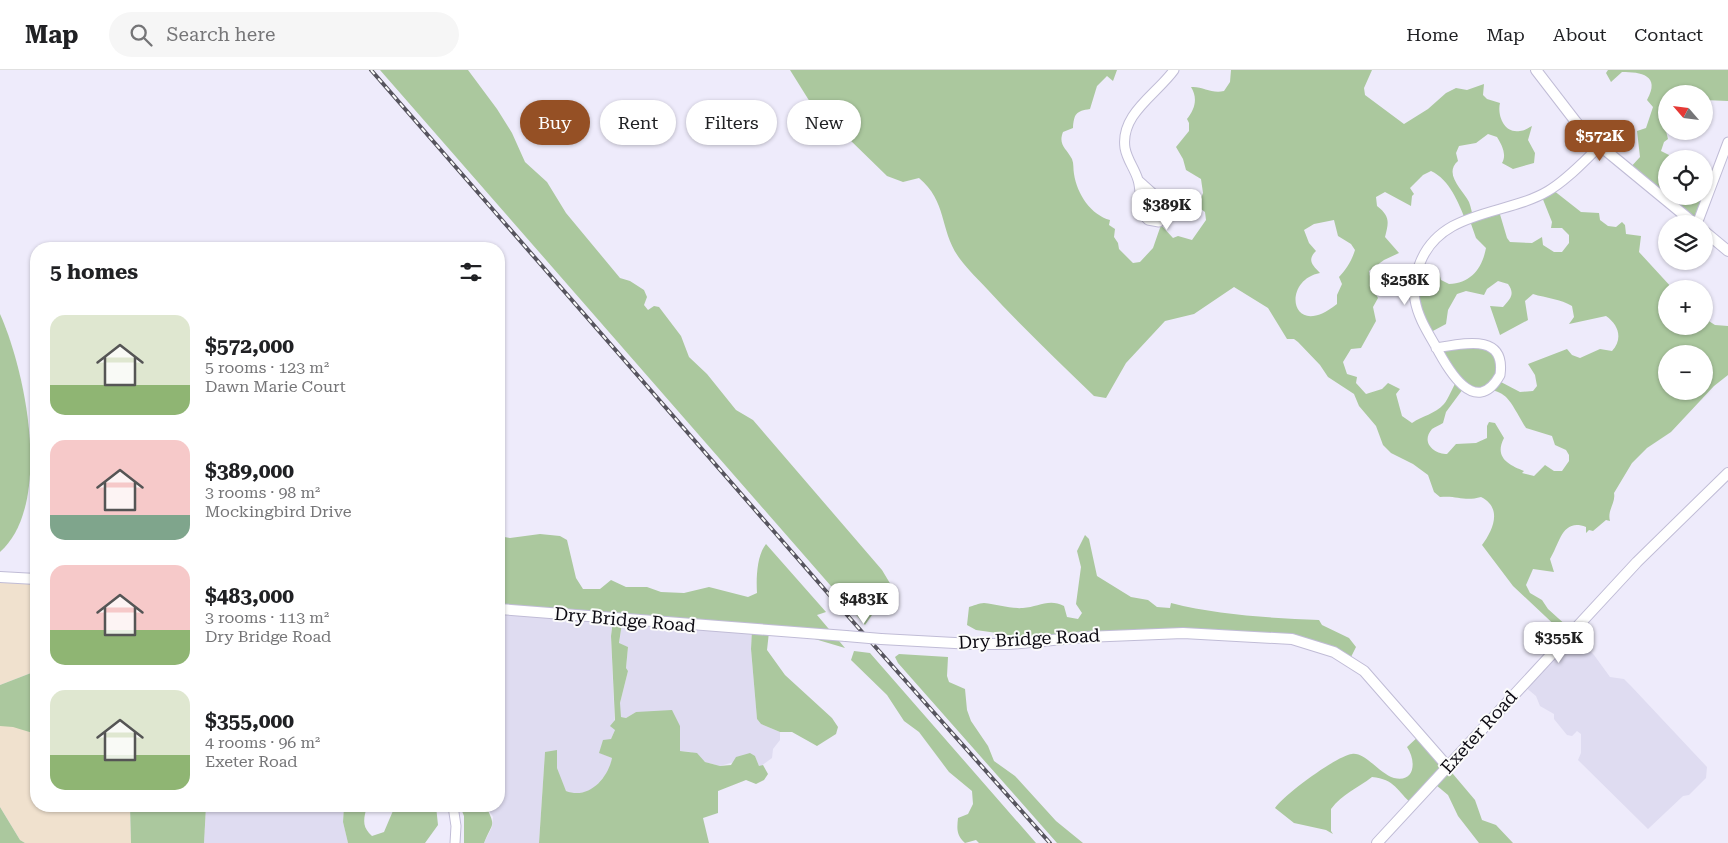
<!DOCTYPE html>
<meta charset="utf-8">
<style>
body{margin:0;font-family:"Roboto Serif",serif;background:#f6f6f6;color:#202124;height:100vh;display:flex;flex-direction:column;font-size:19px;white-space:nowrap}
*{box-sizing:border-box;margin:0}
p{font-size:16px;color:#757577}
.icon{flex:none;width:28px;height:28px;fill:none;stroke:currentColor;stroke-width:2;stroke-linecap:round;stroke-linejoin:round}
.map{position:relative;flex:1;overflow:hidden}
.sheet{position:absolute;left:30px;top:172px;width:475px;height:570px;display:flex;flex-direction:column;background:#fff;border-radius:20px;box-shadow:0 1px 4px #0004}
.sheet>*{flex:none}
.hud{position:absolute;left:520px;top:30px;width:475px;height:45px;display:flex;gap:10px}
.needle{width:32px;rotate:298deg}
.fabs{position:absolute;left:1658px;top:15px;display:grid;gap:10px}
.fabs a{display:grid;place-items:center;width:55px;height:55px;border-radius:50%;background:#fff;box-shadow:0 1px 4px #0004;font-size:25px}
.price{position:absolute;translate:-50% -42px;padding:0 11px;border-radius:10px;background:#fff;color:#222;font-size:16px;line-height:32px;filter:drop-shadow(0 1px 2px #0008)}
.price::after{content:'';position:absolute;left:50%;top:30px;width:15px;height:11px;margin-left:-8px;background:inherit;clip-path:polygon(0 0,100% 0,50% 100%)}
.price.selected{background:#955025;color:#fff}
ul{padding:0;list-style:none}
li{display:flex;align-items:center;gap:15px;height:125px;padding:0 20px}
li span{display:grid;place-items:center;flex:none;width:140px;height:100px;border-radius:15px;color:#555}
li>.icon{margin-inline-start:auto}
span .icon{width:60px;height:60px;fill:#fffc;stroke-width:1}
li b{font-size:21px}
h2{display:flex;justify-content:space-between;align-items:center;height:60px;padding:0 20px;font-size:21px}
.tag{padding:0 18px;border-radius:22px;background:#fff;box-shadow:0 1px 4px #0004;font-size:18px;line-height:45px}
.tag.selected{background:#955025;color:#fff}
header{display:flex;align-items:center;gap:30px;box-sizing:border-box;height:70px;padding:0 25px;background:#fff;border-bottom:1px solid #e0e0e0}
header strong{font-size:24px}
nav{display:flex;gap:28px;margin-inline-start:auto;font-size:18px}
.search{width:350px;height:45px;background:#f6f6f6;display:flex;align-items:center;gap:12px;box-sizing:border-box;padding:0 18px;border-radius:28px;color:#757577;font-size:19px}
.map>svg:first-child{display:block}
</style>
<header>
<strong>Map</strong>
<div class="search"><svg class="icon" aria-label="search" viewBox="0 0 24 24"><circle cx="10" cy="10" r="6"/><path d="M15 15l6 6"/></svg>Search here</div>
<nav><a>Home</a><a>Map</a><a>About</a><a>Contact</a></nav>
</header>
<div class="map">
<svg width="1728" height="773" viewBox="0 0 1728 773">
<rect width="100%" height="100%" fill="#eeebfb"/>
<g fill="#f0e1ce">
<polygon points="0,507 36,509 36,604 31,603 0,615"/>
<polygon points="0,656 13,656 36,664 36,736 130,736 131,773 25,773 20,770 0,737"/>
</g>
<g fill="#dfdcf1">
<polygon points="499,539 613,551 611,566 615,660 611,669 600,683 612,688 610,700 595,717 585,723 574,724 566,721 561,711 557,698 557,683 545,682 539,773 484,773 492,757 493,747 486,736 499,736"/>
<polygon points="622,553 752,562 751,579 757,649 761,654 780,662 780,670 773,679 772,688 761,696 759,696 755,686 720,696 705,692 691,682 680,681 680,656 666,642 636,642 626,648 621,647 619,643 620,633 628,601 626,598 628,577 619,574"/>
<polygon points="1575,566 1594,585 1610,607 1624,609 1630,615 1707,697 1706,708 1689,725 1683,726 1648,759 1578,690 1581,683 1581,664 1577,661 1572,666 1567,665 1554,649 1554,644 1540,636 1536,626 1524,616"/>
<polygon points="206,736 344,736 343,752 348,773 204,773"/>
</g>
<g fill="#abc89e" fill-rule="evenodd">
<polygon points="380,0 468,0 497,39 512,63 525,92 547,112 566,143 620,208 630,211 644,220 647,227 644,235 648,240 654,236 659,237 681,266 689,287 707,304 736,340 753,350 882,500 897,525 894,536 872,545 865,555"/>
<path d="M790 0H1117L1113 11 1107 6 1097 16 1090 39C1076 41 1074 44 1073 58L1063 62C1058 75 1066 78 1072 89 1074 94 1073 99 1074 104 1077 124 1091 145 1110 150L1109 155 1115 159 1114 167 1118 173 1119 179 1133 193 1140 192 1153 178 1161 155 1173 168 1178 166 1192 170 1206 150 1205 142 1198 137 1203 123 1201 109 1186 100 1183 89 1176 77 1189 61V53L1187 49C1195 39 1198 28 1191 17 1203 16 1211 24 1224 21L1230 12 1231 0H1372L1364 18 1365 25 1404 54 1428 39 1446 23 1456 18 1467 20 1484 14 1483 25 1487 29 1500 33C1497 45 1504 64 1520 61 1524 61 1528 58 1532 56L1528 70 1535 83 1534 93 1513 99 1502 93C1507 85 1502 75 1497 67L1488 64 1476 73 1459 76 1456 83 1458 91C1443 104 1463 120 1469 132 1471 137 1472 143 1473 148L1499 141 1507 168 1510 172 1532 173 1542 167 1543 175 1554 182H1562L1569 173V165L1562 158H1551L1552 152 1542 127 1553 120 1581 142 1599 143 1600 150 1608 156 1616 157 1622 152 1625 155 1626 164 1641 166 1639 182 1673 219H1666V256H1704V248L1715 255 1728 256V305L1714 316 1671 362 1647 378 1632 393 1614 423C1616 433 1607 440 1610 451L1606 450 1593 461 1589 460 1586 463V457C1562 448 1560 473 1550 489L1554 502 1533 499 1526 515 1530 523 1542 530 1548 539 1568 557 1562 562 1513 516 1482 475C1493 460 1503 438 1481 427 1464 432 1457 425 1440 427L1434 422 1428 405 1413 394 1391 383 1383 375 1376 356 1359 336 1354 324 1328 307 1320 295 1298 272 1294 269H1287L1268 238 1234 217 1194 244 1165 251 1126 293 1106 328 1094 326C1058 291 1022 257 988 220 979 210 968 200 960 189 939 161 948 132 919 108L903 112 887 106 848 68 829 55 815 40ZM1431 101C1450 110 1458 132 1466 151H1470L1476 168 1486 178C1482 199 1471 213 1449 214L1441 210 1438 199 1422 195 1416 225 1431 262 1446 254 1448 240 1457 224 1466 221 1484 225 1487 219 1498 211 1508 214C1515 224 1511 228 1503 237L1490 236 1500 265 1528 250 1525 231 1533 224C1546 228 1561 229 1572 236L1574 247 1569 254 1606 246C1619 255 1623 269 1612 281L1600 279 1580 288 1572 285 1567 279 1528 294 1535 305 1537 316 1533 321 1520 322 1499 311 1496 281 1472 273 1441 278 1456 312C1452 319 1448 329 1444 334 1435 344 1422 346 1412 353L1402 346 1396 324 1400 319 1388 313 1382 319 1366 324 1356 313 1357 307 1347 304 1343 292 1351 279 1361 278 1376 251 1373 237 1378 228 1372 217 1369 201 1384 190 1399 183 1385 167C1389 152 1390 146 1377 136L1376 127 1385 122 1411 136 1412 126 1414 124 1410 118 1423 105ZM1334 150 1338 166 1351 174 1355 180C1352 190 1346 200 1339 207L1342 214 1337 225V234C1290 272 1281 210 1320 203 1312 195 1307 190 1316 181L1309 173 1304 160 1314 154ZM1666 284H1704V321H1666ZM1463 319C1508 319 1504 321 1526 358L1552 366 1555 375 1566 380 1569 385V391L1562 401H1554L1545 395 1534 406 1522 403 1524 401C1508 395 1494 387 1504 368L1495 353 1489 352 1487 356V368L1476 373 1456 374 1447 384C1435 384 1420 373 1432 359 1435 357 1440 355 1443 353L1446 342Z"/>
<path d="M1608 0H1728V31L1704 30V24H1666V61L1668 69 1664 72 1661 81 1677 89H1666V126H1704V102L1716 108 1696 152 1629 99 1640 87 1637 61 1646 58 1653 37 1647 30C1661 5 1641 2 1622 2L1611 12 1606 3Z"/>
<path d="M0 244C26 302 53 435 0 482Z"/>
<path d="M540 464 560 466 567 470 576 508 583 519H600L611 510 626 517H647L661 522 684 523 709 517 748 527 757 523C756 508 757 485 766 474L826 542 817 545 845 578 798 564 769 562 767 580 785 605 832 648 838 657 836 664 817 676 792 662H780L761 654 757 649 751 579 752 560 622 553 619 573 628 577 626 598 628 601 620 633 621 647 626 648 636 642 672 640 680 656V681L697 683 705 692 720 696 731 695 736 687 750 683 755 686 759 696 763 695 768 704 764 710 756 714 746 710 718 721V743L703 748 709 773H539L545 682 557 680V698L566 721C589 730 608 708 612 688L599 683 603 670 611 669 615 660 610 656 615 650 611 566 613 551 499 539V466L510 468Z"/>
<path d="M1085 465 1089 469 1097 506 1131 527 1148 530 1157 537 1170 538 1171 533C1218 545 1271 548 1319 550L1322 555 1349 568 1356 577 1350 589 1292 569 1180 563 1030 575 1005 580 1003 579 997 563 976 560 967 555 969 537C973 536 979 533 984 533 997 534 1009 539 1023 538 1038 537 1049 528 1064 536L1067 547 1078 549 1082 543 1076 534 1081 497 1077 481Z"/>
<path d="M854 581 870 583 1036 773H979L976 770 965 773C956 765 957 758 958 748L968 744 973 734 972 721 949 702 919 662 904 651 887 625 851 590Z"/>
<polygon points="899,584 948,587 947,606 949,612 965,619 967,640 971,651 988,676 994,691 1015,706 1056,751 1083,773 1057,773 898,593 895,587"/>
<polygon points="31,603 36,604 36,664 13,657 0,656 0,615"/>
<path d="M1420 665 1475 730 1482 750 1496 755 1513 773H1479L1458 746 1448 725 1436 715 1413 735C1397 721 1395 709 1372 707 1358 718 1342 724 1331 739V761L1333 764 1326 760 1294 753 1275 738C1284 725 1336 686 1352 684 1365 682 1380 704 1394 708 1416 713 1416 690 1407 677Z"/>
<polygon points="130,736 206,736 204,773 131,773"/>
<path d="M344 736H364L366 740C363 751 363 758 372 766L384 762 395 736H436L438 755 425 773H348L343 752Z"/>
<path d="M460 736H486C496 758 493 751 484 773H464V746Z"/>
<polygon points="0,737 20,770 25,773 0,773"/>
</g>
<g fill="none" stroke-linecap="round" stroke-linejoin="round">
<defs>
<g id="minor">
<path d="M1138 110 1167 136V144L1159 152 1148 150C1138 141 1142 123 1138 110 1135 99 1127 90 1125 78 1120 44 1157 24 1174 0"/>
<polyline points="1697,154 1728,72"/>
<path d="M1436 278C1462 274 1506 262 1500 305 1475 349 1447 298 1435 275 1427 261 1418 247 1415 230 1413 218 1415 204 1420 193 1441 139 1506 146 1548 121 1567 110 1584 91 1600 76"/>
<polyline points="453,736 456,756 455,773"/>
</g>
<g id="tertiary">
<polyline points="1536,0 1576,52 1593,70 1695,154"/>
<polyline points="1704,161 1728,181"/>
<polyline points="0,507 36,509"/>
<polyline points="499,539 846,566"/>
<polyline points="881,569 973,574 1009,574 1085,567 1183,563 1292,569 1334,582 1364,601 1448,697"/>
<polyline points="1377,773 1637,492 1728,403"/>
</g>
</defs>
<use href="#minor" stroke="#c0bcd6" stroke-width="11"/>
<use href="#tertiary" stroke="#c0bcd6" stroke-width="12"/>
<use href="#minor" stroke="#fff" stroke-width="9"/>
<use href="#tertiary" stroke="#fff" stroke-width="10"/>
<defs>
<polyline id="rail" points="371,0 839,536 1050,773"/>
</defs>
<use href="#rail" stroke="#56545e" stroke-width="4"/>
<use href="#rail" stroke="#fbfbfb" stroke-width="2" stroke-dasharray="5.5" stroke-linecap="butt"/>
<defs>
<polyline id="tertiary-bridge" points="846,566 881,569"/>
</defs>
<use href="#tertiary-bridge" stroke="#c0bcd6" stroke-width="12" stroke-linecap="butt"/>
<use href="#tertiary-bridge" stroke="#fff" stroke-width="10"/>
</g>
<g text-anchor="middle" stroke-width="4" stroke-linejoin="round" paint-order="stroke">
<g font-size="18" fill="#0c0a12" stroke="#fbfbfb">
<text transform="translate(625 550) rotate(5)" y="6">Dry Bridge Road</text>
<text transform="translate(1029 569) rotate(-3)" y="6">Dry Bridge Road</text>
<text transform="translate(1479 662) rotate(-48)" y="6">Exeter Road</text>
</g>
</g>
</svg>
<div class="fabs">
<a><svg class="needle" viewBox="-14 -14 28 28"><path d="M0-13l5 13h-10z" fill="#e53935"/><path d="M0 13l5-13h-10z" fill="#757577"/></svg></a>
<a><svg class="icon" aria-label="locate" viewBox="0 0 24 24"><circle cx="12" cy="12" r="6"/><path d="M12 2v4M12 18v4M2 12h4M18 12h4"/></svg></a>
<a><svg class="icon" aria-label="layers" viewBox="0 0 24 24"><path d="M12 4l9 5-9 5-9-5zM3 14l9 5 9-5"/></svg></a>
<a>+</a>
<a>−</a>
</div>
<b class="price selected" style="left:1600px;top:92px">$572K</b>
<b class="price" style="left:1167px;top:161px">$389K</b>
<b class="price" style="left:1405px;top:236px">$258K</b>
<b class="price" style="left:864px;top:555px">$483K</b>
<b class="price" style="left:1559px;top:594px">$355K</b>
<div class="hud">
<a class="tag selected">Buy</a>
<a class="tag">Rent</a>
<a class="tag">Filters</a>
<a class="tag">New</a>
</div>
<section class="sheet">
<h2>5 homes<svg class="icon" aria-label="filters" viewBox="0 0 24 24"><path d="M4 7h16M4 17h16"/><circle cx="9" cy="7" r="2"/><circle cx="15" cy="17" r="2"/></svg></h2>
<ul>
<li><span style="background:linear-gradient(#dfe7d0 70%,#8fb573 0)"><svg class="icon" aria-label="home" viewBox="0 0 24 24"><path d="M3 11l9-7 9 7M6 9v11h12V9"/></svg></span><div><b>$572,000</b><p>5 rooms · 123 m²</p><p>Dawn Marie Court</p></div></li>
<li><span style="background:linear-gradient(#f6c9c9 75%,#7fa58c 0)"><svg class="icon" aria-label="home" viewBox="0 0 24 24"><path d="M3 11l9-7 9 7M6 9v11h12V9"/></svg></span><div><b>$389,000</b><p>3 rooms · 98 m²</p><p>Mockingbird Drive</p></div></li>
<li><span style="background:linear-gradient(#f6c9c9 65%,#8fb573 0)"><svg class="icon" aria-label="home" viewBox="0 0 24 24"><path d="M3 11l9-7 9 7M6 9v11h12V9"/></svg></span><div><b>$483,000</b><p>3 rooms · 113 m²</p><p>Dry Bridge Road</p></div></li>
<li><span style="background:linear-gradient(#dfe7d0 65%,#8fb573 0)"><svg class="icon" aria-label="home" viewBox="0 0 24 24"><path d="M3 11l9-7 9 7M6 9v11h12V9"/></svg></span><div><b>$355,000</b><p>4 rooms · 96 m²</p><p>Exeter Road</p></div></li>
</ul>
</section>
</div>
